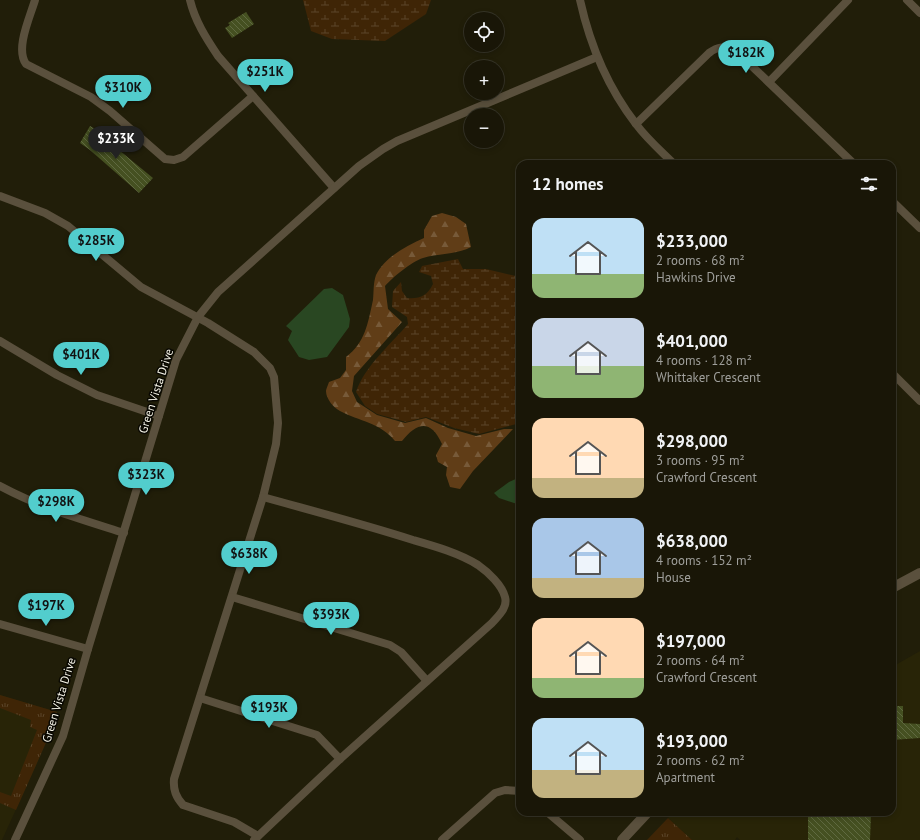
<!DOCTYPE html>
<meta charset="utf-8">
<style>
body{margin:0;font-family:"PT Sans",sans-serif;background:#221f11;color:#f1f3f6;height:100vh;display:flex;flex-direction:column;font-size:15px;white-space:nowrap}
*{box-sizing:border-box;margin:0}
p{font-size:13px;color:#9f9f9b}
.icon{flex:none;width:22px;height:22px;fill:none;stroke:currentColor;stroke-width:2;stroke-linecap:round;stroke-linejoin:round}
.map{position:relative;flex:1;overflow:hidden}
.details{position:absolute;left:516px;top:160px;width:380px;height:656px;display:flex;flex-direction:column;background:#191607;border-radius:12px;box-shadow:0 2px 6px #0003,0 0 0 1px #373528}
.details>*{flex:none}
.buttons{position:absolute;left:464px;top:12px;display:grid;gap:8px}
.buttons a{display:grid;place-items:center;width:40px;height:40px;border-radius:50%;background:#191607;box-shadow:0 2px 6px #0003,0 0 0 1px #373528;font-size:20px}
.price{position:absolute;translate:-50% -34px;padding:0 9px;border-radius:14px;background:#52cdcd;color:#111;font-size:13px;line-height:26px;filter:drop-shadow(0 1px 2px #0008)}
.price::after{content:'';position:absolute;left:50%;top:24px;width:12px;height:9px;margin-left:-6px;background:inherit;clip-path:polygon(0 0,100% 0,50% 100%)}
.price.selected{background:#222;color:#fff}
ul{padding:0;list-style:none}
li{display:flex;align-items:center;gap:12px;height:100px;padding:0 16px}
li span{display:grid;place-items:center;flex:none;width:112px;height:80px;border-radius:12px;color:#555}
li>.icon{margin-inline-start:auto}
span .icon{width:48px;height:48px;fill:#fffc;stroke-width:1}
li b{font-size:17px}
h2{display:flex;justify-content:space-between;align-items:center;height:48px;padding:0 16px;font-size:17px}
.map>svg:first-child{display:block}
</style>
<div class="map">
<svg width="920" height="840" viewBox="0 0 920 840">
<defs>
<pattern id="grass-tufts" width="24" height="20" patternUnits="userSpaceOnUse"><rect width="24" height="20" fill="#3f2506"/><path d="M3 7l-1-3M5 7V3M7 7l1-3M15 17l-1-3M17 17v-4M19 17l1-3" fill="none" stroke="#5b452a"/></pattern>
<pattern id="forest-firs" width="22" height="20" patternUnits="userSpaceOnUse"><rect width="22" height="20" fill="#603d17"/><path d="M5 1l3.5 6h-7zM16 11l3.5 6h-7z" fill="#775a39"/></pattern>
<pattern id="wetland-marsh" width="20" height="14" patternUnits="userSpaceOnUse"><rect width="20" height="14" fill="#3f2506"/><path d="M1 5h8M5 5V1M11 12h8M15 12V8" fill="none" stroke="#5b452a"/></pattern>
<pattern id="building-back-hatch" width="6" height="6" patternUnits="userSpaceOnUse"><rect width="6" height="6" fill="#455021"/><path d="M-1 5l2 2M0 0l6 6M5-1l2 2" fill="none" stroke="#606a41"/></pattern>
</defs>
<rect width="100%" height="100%" fill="#211e09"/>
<g fill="#282407">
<polygon points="920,651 920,840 740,840 737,837 735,840 692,840 668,818 674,812 892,812 892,667"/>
<polygon points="0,695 57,712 38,761 2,840 0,840"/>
</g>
<g fill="url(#grass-tufts)">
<polygon points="0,695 57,712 49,736 16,810 0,803 0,792 11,796 37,730 30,727 31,720 0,708"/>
<polygon points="668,818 692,840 647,840"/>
</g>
<path fill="url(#forest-firs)" d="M442 213 456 217 466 224 471 247C456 255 439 253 423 258 411 262 393 277 385 286L388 309 402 322 354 376 352 391 357 402 377 415 405 423 426 418 448 428 476 436 504 429H513L473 471 460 489 450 487 446 475 447 467 438 462 436 455 442 444C431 419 417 422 402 441H395C381 423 359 421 340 411 334 408 326 399 326 391 326 389 328 385 329 382L340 378 346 370V357C365 343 368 323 373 300 374 291 373 284 376 275 385 257 406 246 424 238V230L432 216Z"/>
<g fill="url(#wetland-marsh)">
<polygon points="303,0 431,0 426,14 385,41 332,39 311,31"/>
<path d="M458 259 463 269H486L520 277V423L479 434 454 428 426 417 406 422 377 414 365 406 356 392C365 366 390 345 408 324L407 317 392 307 393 291 401 282 402 291 407 298C420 299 427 296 433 284L431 276 419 272 422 266Z"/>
</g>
<g fill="#294722">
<polygon points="332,288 343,295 350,319 349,327 327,357 309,360 299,357 288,340 292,331 286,326 324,289"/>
<polygon points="520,477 520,505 499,498 494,493 509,482"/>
</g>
<g fill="url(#building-back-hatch)">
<polygon points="246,12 254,24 232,38 225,28 230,25 228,23"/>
<polygon points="90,126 104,134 103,137 153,178 139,193 90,150 80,143"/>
<polygon points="892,706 903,706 903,723 920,724 920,738 892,740"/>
<polygon points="808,812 861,812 861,815 871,814 870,840 808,840"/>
</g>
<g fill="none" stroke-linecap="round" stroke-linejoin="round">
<g stroke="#5a503d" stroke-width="8">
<path d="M35 0C30 17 15 49 26 64L91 97 110 111 165 159 174 160 183 157 253 96"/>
<path d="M190 0C195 21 206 38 218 56L334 188"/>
<path d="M580 0C590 45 608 88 636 124 647 139 661 151 674 164"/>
<polyline points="907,0 920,13"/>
<polyline points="769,82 848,0"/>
<path d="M636 124 709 53C718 46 725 46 735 50L854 164"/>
<path d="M0 196 45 213 68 226 141 287 208 323 254 352 270 368 274 377 278 423 276 444 263 497 174 779C173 790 176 797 183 805L234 822 258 836"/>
<polyline points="892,201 920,228"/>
<polyline points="0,341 57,375 97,395 159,416"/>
<polyline points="892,373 920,401"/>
<path d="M0 486C41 508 80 519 124 533"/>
<polyline points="232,597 390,645 401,652 427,681"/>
<polyline points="0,624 88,649"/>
<polyline points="200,698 317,735 340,759"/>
<polyline points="547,812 580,840"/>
<polyline points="15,840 63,736 88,649 176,360 198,317 218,292 359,166 383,149 397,141 597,57"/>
<path d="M254 840 340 759 492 623C498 616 508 608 505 597 502 585 488 572 478 565 459 553 434 546 413 540 363 524 313 511 263 497"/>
<polyline points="442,840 495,793 505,790 520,791"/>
</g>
<g stroke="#5a503d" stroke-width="10">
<polyline points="892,588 920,573"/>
<polyline points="622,840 648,812"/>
</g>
</g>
<g text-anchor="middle" stroke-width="3" stroke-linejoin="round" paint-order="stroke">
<g font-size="12" fill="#f6f4e7" stroke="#090802">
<text transform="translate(156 391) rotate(-72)" y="4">Green Vista Drive</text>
<text transform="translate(59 700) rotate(-73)" y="4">Green Vista Drive</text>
</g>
</g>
</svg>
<div class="buttons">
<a><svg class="icon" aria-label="locate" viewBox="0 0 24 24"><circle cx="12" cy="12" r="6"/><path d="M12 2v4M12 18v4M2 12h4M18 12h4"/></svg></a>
<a>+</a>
<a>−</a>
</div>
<b class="price" style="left:746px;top:74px">$182K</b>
<b class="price" style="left:265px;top:93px">$251K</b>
<b class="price" style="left:123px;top:109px">$310K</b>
<b class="price selected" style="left:116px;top:160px">$233K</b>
<b class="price" style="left:96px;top:262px">$285K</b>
<b class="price" style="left:81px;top:376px">$401K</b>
<b class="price" style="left:146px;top:496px">$323K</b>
<b class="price" style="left:56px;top:523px">$298K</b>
<b class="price" style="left:249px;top:575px">$638K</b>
<b class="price" style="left:46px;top:627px">$197K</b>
<b class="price" style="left:331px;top:636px">$393K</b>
<b class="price" style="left:269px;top:729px">$193K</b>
<section class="details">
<h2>12 homes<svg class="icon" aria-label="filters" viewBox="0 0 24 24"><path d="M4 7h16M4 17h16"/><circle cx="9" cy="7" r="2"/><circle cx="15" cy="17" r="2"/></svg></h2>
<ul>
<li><span style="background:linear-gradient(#bfe0f5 70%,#8fb573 0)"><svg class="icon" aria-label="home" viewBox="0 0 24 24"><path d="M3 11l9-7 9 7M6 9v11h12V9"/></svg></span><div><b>$233,000</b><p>2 rooms · 68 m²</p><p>Hawkins Drive</p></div></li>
<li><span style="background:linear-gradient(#c9d6e8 60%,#8fb573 0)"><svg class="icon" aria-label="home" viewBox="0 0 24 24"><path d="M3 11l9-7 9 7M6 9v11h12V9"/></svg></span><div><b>$401,000</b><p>4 rooms · 128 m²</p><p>Whittaker Crescent</p></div></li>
<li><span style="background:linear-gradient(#ffd9b3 75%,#c2b280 0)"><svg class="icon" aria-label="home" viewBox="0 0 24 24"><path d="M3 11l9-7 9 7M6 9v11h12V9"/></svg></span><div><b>$298,000</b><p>3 rooms · 95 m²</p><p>Crawford Crescent</p></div></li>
<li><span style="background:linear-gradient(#a9c7e8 75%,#c2b280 0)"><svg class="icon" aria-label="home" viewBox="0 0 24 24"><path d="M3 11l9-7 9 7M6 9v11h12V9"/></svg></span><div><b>$638,000</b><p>4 rooms · 152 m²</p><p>House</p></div></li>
<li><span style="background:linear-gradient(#ffd9b3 75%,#8fb573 0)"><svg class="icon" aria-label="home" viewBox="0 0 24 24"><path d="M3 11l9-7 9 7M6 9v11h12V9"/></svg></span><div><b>$197,000</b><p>2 rooms · 64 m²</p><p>Crawford Crescent</p></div></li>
<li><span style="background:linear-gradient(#bfe0f5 65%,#c2b280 0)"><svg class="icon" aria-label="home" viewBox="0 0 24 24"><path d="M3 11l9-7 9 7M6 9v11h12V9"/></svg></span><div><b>$193,000</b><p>2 rooms · 62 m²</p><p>Apartment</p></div></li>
</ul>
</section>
</div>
